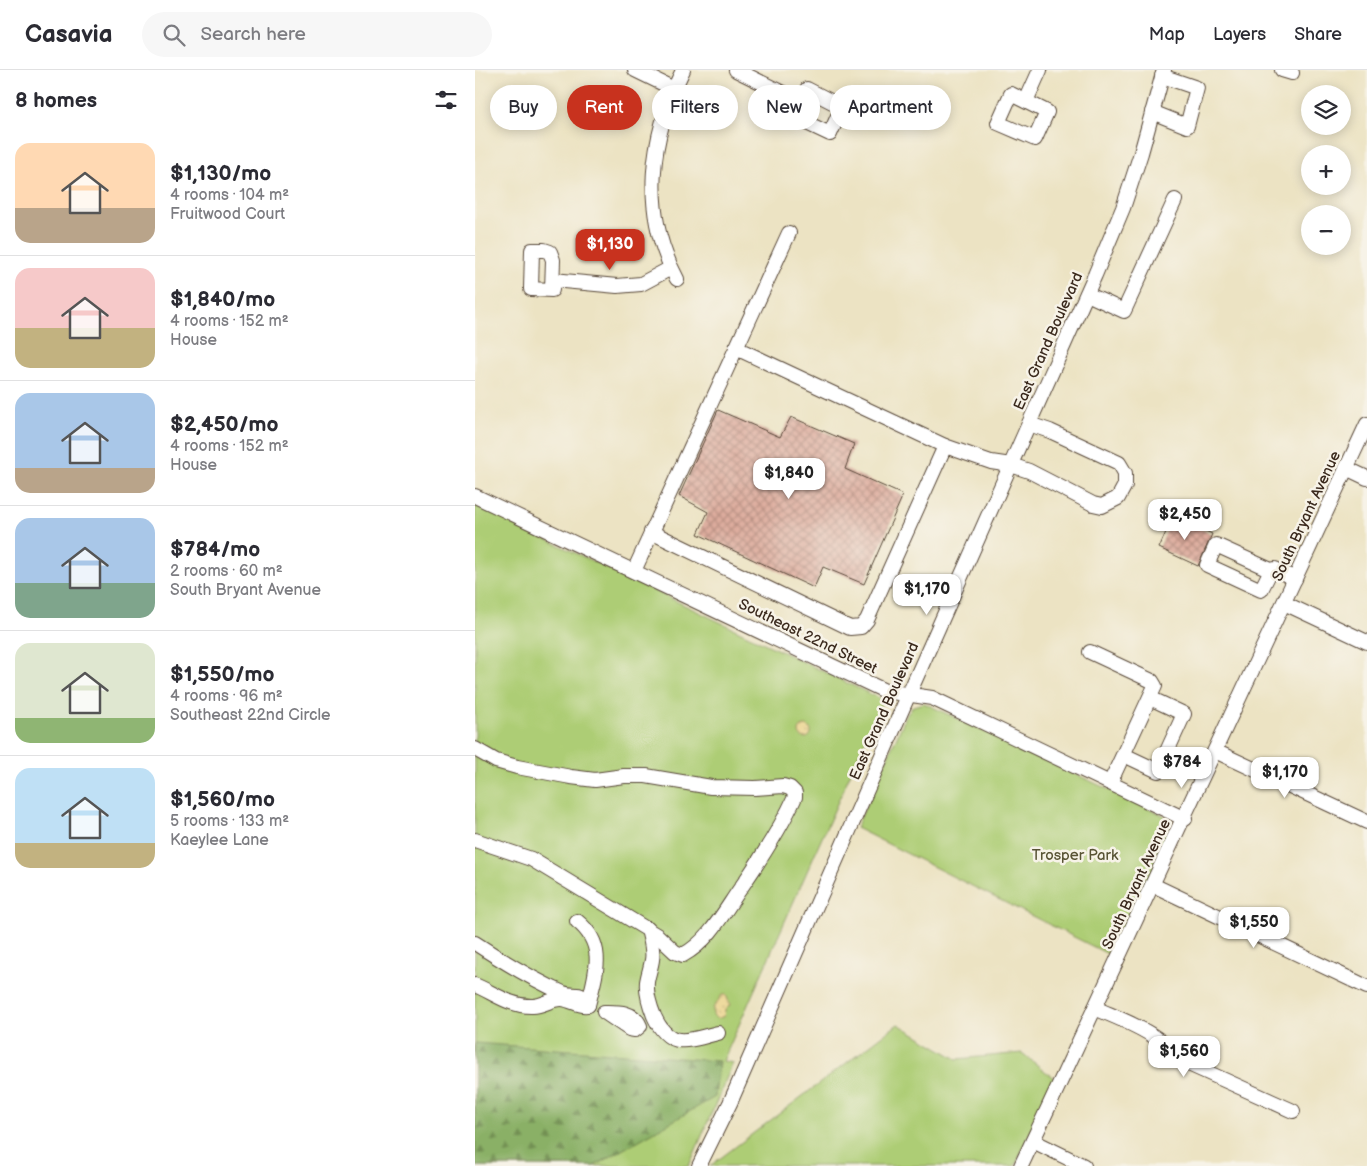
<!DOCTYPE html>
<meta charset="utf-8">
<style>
body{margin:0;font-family:"Balsamiq Sans",sans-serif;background:#f7f7f7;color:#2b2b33;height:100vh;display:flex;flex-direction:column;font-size:19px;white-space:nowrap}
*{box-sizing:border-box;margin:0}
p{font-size:16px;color:#7c7c81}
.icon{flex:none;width:28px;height:28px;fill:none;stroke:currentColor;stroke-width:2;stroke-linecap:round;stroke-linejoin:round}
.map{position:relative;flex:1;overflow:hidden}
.details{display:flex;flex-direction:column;background:#fff;width:475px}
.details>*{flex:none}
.hud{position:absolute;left:15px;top:15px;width:475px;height:45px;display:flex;gap:10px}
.buttons{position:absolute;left:826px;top:15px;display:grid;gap:10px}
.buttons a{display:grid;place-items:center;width:50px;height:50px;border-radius:50%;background:#fff;box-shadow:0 2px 12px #0003;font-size:25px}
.price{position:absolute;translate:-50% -42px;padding:0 11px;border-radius:10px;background:#fff;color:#222;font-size:16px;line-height:32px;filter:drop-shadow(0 1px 2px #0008)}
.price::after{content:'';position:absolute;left:50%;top:30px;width:15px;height:11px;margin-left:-8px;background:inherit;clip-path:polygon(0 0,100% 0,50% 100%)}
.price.active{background:#c8321e;color:#fff}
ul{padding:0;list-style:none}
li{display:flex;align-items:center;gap:15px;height:125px;padding:0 15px}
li+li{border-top:1px solid #e1e1e2}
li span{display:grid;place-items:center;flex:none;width:140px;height:100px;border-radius:15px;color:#555}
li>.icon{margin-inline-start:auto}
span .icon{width:60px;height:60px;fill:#fffc;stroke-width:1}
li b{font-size:21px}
h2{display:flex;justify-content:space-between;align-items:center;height:60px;padding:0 15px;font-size:21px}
.chip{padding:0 18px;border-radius:22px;background:#fff;box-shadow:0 2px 12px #0003;font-size:18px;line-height:45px}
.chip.active{background:#c8321e;color:#fff}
header{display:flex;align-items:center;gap:30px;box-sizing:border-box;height:70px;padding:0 25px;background:#fff;border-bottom:1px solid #e1e1e2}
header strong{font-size:24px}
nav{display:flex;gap:28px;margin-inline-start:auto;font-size:18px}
.search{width:350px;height:45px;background:#f7f7f7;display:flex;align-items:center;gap:12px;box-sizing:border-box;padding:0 18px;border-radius:28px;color:#7c7c81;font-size:19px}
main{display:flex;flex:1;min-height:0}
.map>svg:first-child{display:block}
</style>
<header>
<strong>Casavia</strong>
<div class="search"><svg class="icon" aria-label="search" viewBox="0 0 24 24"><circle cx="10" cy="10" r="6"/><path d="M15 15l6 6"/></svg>Search here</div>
<nav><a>Map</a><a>Layers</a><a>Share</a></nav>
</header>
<main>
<section class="details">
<h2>8 homes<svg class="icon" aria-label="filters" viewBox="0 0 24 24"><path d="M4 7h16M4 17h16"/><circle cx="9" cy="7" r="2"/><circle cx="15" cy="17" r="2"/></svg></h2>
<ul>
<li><span style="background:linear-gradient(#ffd9b3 65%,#b9a48a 0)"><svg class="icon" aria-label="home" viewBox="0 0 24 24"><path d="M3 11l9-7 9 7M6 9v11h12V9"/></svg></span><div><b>$1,130/mo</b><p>4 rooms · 104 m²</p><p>Fruitwood Court</p></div></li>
<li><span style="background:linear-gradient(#f6c9c9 60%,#c2b280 0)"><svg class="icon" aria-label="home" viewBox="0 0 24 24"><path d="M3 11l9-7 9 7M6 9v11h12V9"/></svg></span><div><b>$1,840/mo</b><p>4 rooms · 152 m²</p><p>House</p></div></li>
<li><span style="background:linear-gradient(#a9c7e8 75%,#b9a48a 0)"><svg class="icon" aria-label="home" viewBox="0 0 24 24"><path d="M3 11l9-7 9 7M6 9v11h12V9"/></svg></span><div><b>$2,450/mo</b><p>4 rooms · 152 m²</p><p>House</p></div></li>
<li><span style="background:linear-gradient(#a9c7e8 65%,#7fa58c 0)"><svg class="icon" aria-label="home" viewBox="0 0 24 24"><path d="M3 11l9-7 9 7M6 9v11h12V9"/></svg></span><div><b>$784/mo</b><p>2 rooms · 60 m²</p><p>South Bryant Avenue</p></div></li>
<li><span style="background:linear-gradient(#dfe7d0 75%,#8fb573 0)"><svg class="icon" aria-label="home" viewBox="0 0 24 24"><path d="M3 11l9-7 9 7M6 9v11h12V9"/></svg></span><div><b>$1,550/mo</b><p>4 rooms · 96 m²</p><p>Southeast 22nd Circle</p></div></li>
<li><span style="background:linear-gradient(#bfe0f5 75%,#c2b280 0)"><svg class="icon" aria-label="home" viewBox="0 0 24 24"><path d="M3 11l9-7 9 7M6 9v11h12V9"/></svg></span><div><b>$1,560/mo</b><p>5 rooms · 133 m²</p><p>Kaeylee Lane</p></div></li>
</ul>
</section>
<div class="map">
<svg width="892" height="1096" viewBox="0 0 892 1096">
<defs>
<pattern id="forest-firs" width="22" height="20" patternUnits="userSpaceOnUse" patternTransform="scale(1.25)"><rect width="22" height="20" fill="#8ab066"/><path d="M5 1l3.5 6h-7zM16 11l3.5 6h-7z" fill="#728f53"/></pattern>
<pattern id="sand-dots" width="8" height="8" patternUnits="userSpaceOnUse" patternTransform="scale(1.25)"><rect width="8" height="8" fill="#eeda9e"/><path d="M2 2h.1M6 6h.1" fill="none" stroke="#cdbb88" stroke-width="1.8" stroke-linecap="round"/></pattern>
<pattern id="building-cross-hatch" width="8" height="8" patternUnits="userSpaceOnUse" patternTransform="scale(1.25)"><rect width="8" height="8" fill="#ddac9d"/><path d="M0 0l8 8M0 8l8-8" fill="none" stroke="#b48c7f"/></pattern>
</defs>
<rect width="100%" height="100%" fill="#f7f3e8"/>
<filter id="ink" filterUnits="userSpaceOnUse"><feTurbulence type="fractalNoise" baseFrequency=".02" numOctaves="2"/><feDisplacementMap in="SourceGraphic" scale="10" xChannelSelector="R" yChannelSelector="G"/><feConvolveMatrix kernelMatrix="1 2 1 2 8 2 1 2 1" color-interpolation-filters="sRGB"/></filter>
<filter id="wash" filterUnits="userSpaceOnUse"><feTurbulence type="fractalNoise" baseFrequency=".0096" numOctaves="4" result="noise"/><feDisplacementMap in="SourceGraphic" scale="20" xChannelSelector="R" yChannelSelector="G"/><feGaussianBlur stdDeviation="1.12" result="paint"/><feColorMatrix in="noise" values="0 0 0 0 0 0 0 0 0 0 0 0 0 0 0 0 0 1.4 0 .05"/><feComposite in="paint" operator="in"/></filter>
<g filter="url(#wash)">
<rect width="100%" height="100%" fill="#ece3c3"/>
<g fill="#adcd75" stroke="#747c4a">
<polygon points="0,435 408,630 248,991 258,993 214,1096 0,1096"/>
<polygon points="449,633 690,746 694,754 695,764 637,886 381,758 431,646 438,636"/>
<polygon points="423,954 482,989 547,983 580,1009 540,1096 235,1096"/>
</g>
<polygon fill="url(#forest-firs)" stroke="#626d42" points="0,973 244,991 240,1027 119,1096 0,1096"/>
<g fill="url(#sand-dots)" stroke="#94825e">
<circle cx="330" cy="662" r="6"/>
<polygon points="247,925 251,925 255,935 250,940 249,946 242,949 238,945 238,938"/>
</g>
<g id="blocks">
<g fill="url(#building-cross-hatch)">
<polygon points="243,340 305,367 316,347 379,374 370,399 428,425 389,514 348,497 339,518 223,464 233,442 204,426"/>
<polygon points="698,446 737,464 723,496 684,478"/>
</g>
</g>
</g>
<g filter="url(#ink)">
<use href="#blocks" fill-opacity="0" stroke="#564637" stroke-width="1"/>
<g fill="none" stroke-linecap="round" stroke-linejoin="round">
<defs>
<g id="minor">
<polyline points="160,0 199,19"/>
<polyline points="261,0 326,32"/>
<polyline points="807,0 817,3"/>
<polygon points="332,19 367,37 355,64 319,47"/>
<polygon points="536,24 572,42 560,69 523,53"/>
<polyline points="551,31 565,0"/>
<polyline points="677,42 712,56 722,18 687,6"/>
<polygon points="57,180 69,180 75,182 78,190 77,220 56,219"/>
<path d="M202 209C165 141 175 67 208 0"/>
<polyline points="78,210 142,216 166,214 196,198"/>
<polyline points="612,224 649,241 700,130"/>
<polyline points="470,376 516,392 536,395 554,401 618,434 627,436 643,428 650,415 650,403 644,393 575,361 554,354"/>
<polyline points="871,398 892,408"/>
<polyline points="0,426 410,621 457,628 710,749"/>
<polyline points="176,462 375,558 386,557 392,550 470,376 261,278"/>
<polyline points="796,500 786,520 732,495 741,475 796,500 800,499 820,509"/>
<polyline points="159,501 314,163"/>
<polyline points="809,533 892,572"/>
<polyline points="615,582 677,611 680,616 635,713"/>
<path d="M0 679 21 691 42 697 96 707 120 710 149 706H171L236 717 280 718 308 716 315 718 320 723V727C305 760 285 790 265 819 249 842 234 871 208 885L200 882 183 866 56 789 0 770"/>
<polyline points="740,681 892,752"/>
<polyline points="649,685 683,701 709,644 675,628"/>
<polyline points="678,815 892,917"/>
<path d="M102 851C132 875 121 903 113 935"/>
<path d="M173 859C175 869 179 880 177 890 176 897 173 905 172 912 171 923 175 936 179 946 195 981 213 970 243 963"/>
<path d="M0 873C29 892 57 909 88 923 100 928 106 919 113 935 104 937 97 930 87 929 77 928 68 936 58 936 36 937 19 923 0 915"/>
<path d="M620 938C640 947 663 955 681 968 690 974 697 984 707 991L818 1041"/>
<path d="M129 942C142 942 159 941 165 956L160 960 154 959Z"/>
<polyline points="558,1071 609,1096"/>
<polyline points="224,1096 255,1033 433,626 620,205 648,138 666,83 689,0"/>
<polyline points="546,1096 892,354"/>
</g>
</defs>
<use href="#minor" stroke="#564637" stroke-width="16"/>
<use href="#minor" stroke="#fff" stroke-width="14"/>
</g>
</g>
<g text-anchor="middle" stroke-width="5" stroke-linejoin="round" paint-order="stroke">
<g font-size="15" fill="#3b2a1e" stroke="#f7f3e8">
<text transform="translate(573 271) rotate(-66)" y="5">East Grand Boulevard</text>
<text transform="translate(831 446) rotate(-65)" y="5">South Bryant Avenue</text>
<text transform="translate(333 566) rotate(26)" y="5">Southeast 22nd Street</text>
<text transform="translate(409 641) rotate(-66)" y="5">East Grand Boulevard</text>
<text transform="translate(661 814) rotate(-65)" y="5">South Bryant Avenue</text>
</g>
<g font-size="15" fill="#585334" stroke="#f7f3e8">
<text x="600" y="790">Trosper Park</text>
</g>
</g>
</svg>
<div class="buttons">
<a><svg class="icon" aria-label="layers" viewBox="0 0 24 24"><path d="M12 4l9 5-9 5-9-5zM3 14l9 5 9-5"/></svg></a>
<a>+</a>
<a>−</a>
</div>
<b class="price active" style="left:135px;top:201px">$1,130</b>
<b class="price" style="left:314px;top:430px">$1,840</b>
<b class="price" style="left:710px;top:471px">$2,450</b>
<b class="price" style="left:452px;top:546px">$1,170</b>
<b class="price" style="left:707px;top:719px">$784</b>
<b class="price" style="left:810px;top:729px">$1,170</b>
<b class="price" style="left:779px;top:879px">$1,550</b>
<b class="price" style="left:709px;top:1008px">$1,560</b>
<div class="hud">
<a class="chip">Buy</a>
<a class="chip active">Rent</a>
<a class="chip">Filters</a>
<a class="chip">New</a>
<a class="chip">Apartment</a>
</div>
</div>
</main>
